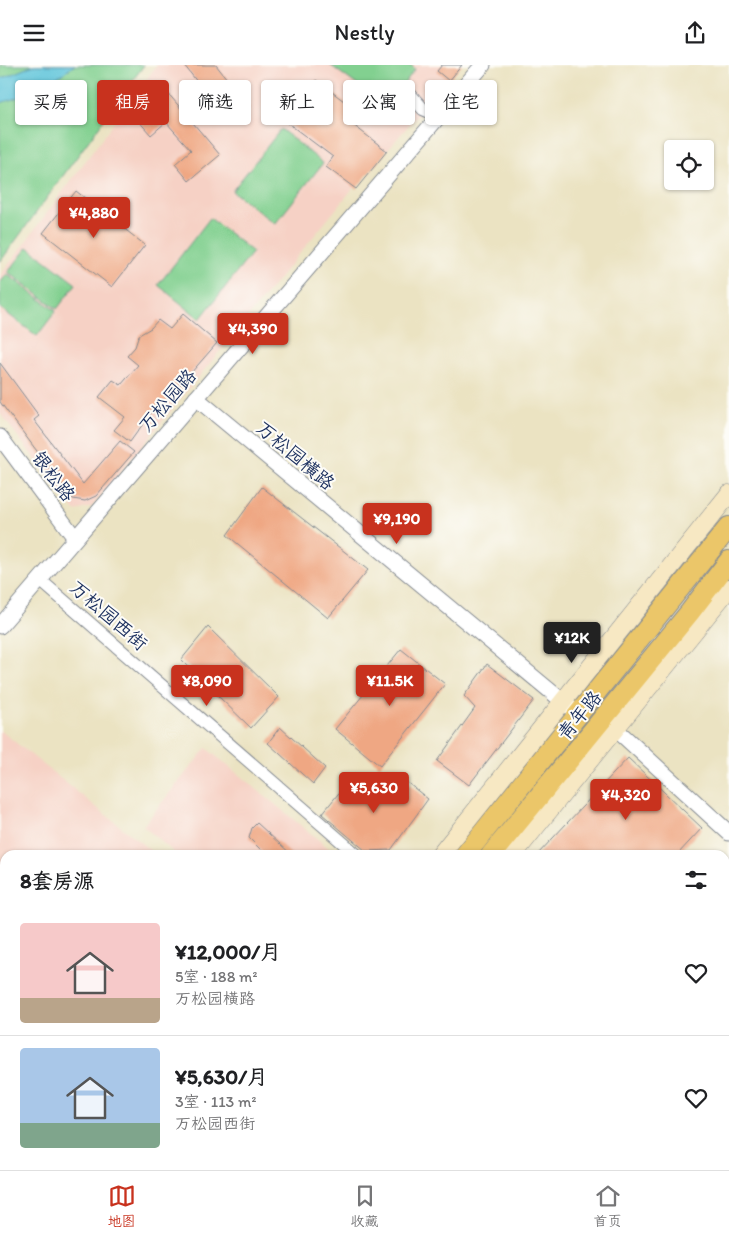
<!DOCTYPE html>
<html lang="zh">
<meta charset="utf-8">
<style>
body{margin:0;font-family:Itim,"LXGW WenKai TC",sans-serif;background:#f6f6f6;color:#202124;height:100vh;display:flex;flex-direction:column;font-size:19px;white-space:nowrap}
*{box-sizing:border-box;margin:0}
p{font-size:16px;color:#757577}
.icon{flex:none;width:28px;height:28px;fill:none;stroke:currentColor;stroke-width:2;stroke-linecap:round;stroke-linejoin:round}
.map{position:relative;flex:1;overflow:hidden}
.drawer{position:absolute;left:0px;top:785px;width:730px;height:320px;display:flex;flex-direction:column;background:#fff;border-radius:15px 15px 0 0;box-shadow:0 1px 4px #0004}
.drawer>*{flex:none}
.top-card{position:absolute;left:15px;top:15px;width:700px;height:45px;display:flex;gap:10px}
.fabs{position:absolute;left:664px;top:75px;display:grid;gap:10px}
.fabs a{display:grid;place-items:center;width:50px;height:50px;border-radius:5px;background:#fff;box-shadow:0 1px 4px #0004;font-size:25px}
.price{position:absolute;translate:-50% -42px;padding:0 11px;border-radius:5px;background:#c8321e;color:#fff;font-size:16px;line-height:32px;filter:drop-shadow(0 1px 2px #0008)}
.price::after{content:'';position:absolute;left:50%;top:30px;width:15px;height:11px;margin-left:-8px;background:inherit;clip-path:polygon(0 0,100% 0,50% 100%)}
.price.selected{background:#222;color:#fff}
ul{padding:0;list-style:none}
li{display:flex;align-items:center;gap:15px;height:125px;padding:0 20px}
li+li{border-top:1px solid #e0e0e0}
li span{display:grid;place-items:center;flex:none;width:140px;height:100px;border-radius:5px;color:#555}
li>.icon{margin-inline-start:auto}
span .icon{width:60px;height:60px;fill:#fffc;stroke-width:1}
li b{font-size:21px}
h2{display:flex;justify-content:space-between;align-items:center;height:60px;padding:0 20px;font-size:21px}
.pill{padding:0 18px;border-radius:5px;background:#fff;box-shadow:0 1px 4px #0004;font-size:18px;line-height:45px}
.pill.selected{background:#c8321e;color:#fff}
header{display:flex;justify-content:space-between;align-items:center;height:65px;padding:0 20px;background:#fff;font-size:22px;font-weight:600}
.menu{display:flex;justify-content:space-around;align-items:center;height:70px;border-top:1px solid #e0e0e0;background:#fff;font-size:14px;color:#757577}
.menu a{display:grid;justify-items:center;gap:2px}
.menu .selected{color:#c8321e}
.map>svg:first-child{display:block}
</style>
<header><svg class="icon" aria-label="menu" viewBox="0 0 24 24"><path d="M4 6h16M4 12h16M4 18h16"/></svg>Nestly<svg class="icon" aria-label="share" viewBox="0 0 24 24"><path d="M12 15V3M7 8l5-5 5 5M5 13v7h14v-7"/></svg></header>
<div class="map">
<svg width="729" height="1105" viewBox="0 0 729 1105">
<rect width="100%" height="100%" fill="#fdfcf7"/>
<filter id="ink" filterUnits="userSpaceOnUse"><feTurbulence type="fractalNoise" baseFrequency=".02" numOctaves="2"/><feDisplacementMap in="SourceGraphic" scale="10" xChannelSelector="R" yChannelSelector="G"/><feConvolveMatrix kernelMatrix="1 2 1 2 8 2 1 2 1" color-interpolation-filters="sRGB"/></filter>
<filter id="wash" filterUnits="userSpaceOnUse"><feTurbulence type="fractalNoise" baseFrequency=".0096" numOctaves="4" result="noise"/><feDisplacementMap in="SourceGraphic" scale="20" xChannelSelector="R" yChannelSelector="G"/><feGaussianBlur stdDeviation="1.12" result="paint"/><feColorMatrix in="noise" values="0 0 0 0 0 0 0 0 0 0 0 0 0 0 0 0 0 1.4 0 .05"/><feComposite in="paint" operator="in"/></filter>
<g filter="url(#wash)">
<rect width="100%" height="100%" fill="#ebe3c2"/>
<g fill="#f6d1c5">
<polygon points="157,0 462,0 350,127 92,442 75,446 0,348 0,211"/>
<polygon points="0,665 156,790 5,790 5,823 0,819"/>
<polygon points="206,683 337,790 177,790 143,761"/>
<polygon points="44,1100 129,1100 120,1105 38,1105"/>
<polygon points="314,1100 645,1100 638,1105 319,1105"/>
</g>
<g fill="#82d090" stroke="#4e8077">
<polygon points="0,0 144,0 0,197"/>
<polygon points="330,0 411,0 415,4 387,42"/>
<polygon points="281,64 323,98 275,159 232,126"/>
<polygon points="210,153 253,187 200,254 158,220"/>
<polygon points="28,182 76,219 57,244 8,207"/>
<polygon points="7,209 56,246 37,271 0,243 0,218"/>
</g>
<path fill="#5dc4da" stroke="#3c7a9c" d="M34 0H75C50 18 29 30 0 38V14Z"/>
<g id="blocks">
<g fill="#efa783">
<polygon points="184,0 216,0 250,43 230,59"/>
<polygon points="442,0 462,0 449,16 437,6"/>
<polygon points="316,15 360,48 352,59 387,86 356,124 326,102 333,92 285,56"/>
<polygon points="167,27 220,90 189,116 175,99 191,85 166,57 151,70 136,53"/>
<polygon points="76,126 145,180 112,222 43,168"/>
<polygon points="183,249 217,278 156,348 153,345 130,377 114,365 125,352 99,332 113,315 121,320 138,300 127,291 135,282 139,270 151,263 158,255 170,264"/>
<polygon points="0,298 39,351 34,355 83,419 120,376 134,387 96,431 85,436 73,434 0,337"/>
<polygon points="262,422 368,505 328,553 227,470"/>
<polygon points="208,562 279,632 251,663 181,595"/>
<polygon points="401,584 445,619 380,701 335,664"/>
<polygon points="487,599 534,635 469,720 437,696 475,643 464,631"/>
<polygon points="280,662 325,703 313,719 268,678"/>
<polygon points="628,693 702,763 677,790 537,790"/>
<polygon points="354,709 386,734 404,715 428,734 391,785 366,786 322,749"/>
<polygon points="257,758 292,790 266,790 249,773 252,763"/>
</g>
</g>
</g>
<g filter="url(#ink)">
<use href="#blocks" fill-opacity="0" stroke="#838990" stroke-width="1"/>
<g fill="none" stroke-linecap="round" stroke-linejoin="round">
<defs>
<g id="minor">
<polyline points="409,28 423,44 439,51"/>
<polyline points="40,515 357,790"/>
</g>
<g id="tertiary">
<polyline points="196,333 572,644"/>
<polyline points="0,372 75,473"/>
<polyline points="0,561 483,0"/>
<polyline points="606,655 729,768"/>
<polyline points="0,847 5,851"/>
<polyline points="725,1061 729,1059"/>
<polyline points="306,1100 312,1105"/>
<polyline points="649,1105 657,1100"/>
</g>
<g id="secondary">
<polyline points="440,790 729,429"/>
<polyline points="513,790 729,523"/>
</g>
<g id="primary">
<polyline points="465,790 729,462"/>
<polyline points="491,790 690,547 729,496"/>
<polyline points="167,1105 173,1100"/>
<polyline points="187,1105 193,1100"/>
<polyline points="206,1105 212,1100"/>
<polyline points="231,1105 237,1100"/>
</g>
</defs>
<use href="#minor" stroke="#838990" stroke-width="14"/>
<use href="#tertiary" stroke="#838990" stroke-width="17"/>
<use href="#secondary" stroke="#838990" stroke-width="19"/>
<use href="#primary" stroke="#838990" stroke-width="22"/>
<use href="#minor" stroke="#fff" stroke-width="12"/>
<use href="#tertiary" stroke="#fff" stroke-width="15"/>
<use href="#secondary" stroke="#f7e8c3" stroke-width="18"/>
<use href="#primary" stroke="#ebc669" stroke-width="20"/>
</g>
</g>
<g text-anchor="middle" stroke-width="4" stroke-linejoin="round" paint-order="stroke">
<g font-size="19" fill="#1b2f5e" stroke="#fdfcf7">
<text transform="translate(167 335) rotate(-49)" y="7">万松园路</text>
<text transform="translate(296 390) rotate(40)" y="7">万松园横路</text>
<text transform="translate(54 411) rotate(53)" y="7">银松路</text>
<text transform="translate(109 550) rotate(41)" y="7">万松园西街</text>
<text transform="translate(579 650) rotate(-51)" y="7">青年路</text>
</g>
</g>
</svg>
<div class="fabs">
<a><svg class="icon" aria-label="locate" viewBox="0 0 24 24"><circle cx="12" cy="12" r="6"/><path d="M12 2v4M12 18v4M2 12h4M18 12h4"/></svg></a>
</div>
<b class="price" style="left:94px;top:174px">¥4,880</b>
<b class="price" style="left:253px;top:290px">¥4,390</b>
<b class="price" style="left:397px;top:480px">¥9,190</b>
<b class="price selected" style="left:572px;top:599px">¥12K</b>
<b class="price" style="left:207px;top:642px">¥8,090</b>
<b class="price" style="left:390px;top:642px">¥11.5K</b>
<b class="price" style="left:374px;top:749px">¥5,630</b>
<b class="price" style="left:626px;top:756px">¥4,320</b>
<div class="top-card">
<a class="pill">买房</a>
<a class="pill selected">租房</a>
<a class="pill">筛选</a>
<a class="pill">新上</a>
<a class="pill">公寓</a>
<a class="pill">住宅</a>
</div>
<section class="drawer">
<h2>8套房源<svg class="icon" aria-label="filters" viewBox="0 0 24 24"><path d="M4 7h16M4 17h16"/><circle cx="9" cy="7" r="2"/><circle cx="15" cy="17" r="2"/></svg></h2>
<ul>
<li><span style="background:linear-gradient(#f6c9c9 75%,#b9a48a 0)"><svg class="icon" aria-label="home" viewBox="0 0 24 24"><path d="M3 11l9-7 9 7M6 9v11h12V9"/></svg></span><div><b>¥12,000/月</b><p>5室 · 188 m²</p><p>万松园横路</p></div><svg class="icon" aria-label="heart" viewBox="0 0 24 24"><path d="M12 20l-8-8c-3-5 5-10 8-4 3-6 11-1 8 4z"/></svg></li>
<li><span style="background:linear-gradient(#a9c7e8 75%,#7fa58c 0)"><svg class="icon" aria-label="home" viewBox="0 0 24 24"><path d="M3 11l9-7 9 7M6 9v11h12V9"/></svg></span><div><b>¥5,630/月</b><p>3室 · 113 m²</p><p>万松园西街</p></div><svg class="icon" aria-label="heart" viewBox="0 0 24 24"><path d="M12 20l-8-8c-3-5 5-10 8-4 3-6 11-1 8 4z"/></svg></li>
</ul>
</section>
</div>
<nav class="menu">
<a class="selected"><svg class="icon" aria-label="map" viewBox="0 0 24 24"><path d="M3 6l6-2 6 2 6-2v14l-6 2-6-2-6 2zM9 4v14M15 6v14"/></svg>地图</a>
<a><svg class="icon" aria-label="saved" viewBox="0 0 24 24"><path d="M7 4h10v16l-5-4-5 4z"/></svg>收藏</a>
<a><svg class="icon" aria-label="home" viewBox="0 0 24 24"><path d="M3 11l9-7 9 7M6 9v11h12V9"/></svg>首页</a>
</nav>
